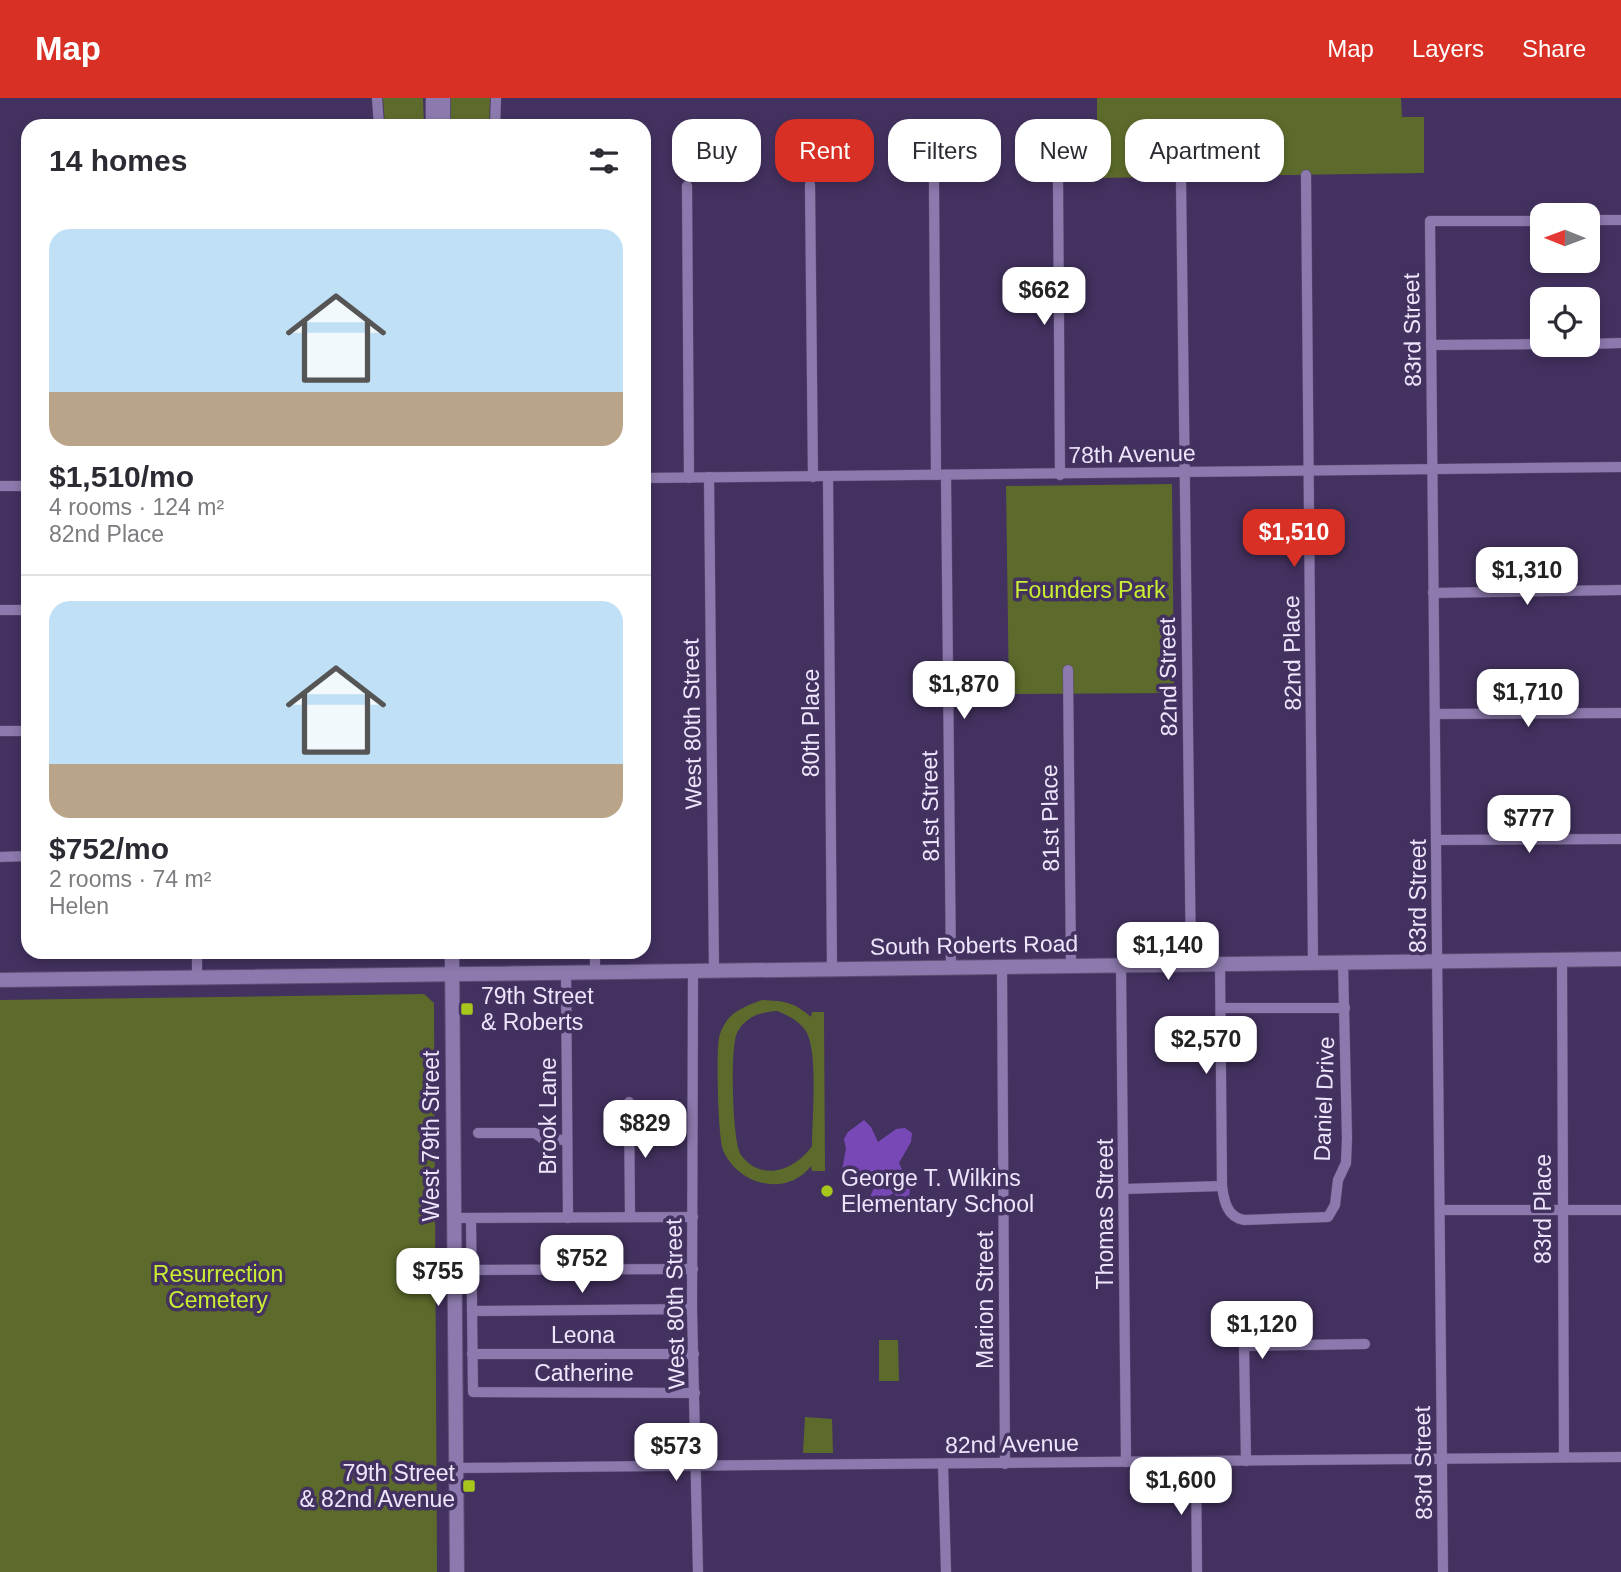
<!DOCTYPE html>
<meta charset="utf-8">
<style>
body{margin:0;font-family:Arial,sans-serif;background:#f2f2f3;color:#2b2b33;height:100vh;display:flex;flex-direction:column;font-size:26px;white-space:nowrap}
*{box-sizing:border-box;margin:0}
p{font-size:23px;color:#7c7c81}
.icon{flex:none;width:38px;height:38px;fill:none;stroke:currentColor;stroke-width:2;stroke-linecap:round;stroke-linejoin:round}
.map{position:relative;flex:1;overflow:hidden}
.panel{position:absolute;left:21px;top:21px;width:630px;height:840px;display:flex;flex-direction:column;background:#fff;border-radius:21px;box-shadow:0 4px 10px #0003}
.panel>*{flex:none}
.top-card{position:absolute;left:672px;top:21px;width:665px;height:63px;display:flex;gap:14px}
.needle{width:46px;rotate:271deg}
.buttons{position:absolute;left:1530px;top:105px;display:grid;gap:14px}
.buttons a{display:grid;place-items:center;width:70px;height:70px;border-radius:14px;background:#fff;box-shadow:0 4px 10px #0003;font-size:35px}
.price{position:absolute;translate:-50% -60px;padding:0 16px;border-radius:14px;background:#fff;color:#222;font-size:23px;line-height:46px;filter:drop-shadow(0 2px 4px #0008)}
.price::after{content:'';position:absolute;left:50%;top:42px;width:21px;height:16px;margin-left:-10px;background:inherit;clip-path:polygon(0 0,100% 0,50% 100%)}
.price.active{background:#d93025;color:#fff}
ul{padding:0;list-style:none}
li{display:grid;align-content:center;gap:14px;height:371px;padding:0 28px}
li+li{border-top:2px solid #e1e1e2}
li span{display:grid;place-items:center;height:217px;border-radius:21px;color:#555}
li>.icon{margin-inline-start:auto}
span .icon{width:126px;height:126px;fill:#fffc;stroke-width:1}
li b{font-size:30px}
h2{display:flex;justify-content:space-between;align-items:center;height:84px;padding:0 28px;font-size:30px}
.tag{padding:0 24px;border-radius:21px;background:#fff;box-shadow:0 4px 10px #0003;font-size:24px;line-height:63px}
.tag.active{background:#d93025;color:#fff}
header{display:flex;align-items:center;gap:42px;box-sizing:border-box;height:98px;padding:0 35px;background:#d93025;color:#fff}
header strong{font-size:33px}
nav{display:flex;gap:38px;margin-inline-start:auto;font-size:24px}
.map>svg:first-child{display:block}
</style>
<header>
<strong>Map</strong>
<nav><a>Map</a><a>Layers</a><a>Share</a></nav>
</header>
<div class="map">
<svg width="1621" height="1474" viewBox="0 0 1621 1474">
<rect width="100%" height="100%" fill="#43315f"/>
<g fill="#5c6b2b" fill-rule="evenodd">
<polygon points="383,0 423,0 424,28 385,28"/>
<polygon points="450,0 490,0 489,28 451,28"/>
<polygon points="1097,0 1401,0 1402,19 1424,19 1424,75 1097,80"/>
<polygon points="1172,386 1174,595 1009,596 1006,388"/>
<polygon points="424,896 434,905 437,1474 0,1474 0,902"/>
<path d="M762 902C784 903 794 904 811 919L812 914H824L825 1073H812L811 1068C786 1100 738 1087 723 1052 718 1040 716 954 719 940 720 934 725 924 729 920 737 911 751 906 762 902ZM777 913C788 917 801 924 807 935 818 958 812 1021 812 1048 795 1072 762 1085 741 1057 732 1045 730 948 737 935 745 919 760 914 777 913Z"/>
<polygon points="879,1242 898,1242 899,1283 879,1283"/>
<polygon points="805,1319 832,1321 833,1355 803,1355"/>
</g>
<polygon fill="#7948b7" points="864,1022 871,1029 878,1044 896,1031 905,1030 912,1035 911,1044 899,1065 910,1089 909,1102 902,1103 893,1095 876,1109 869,1109 868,1103 875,1088 870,1075 861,1073 850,1085 844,1083 841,1077 846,1051 844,1041 848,1034"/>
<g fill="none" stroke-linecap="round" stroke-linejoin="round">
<defs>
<g id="street">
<polyline points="377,0 379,28"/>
<polyline points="495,28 496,0"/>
<polyline points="1306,77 1313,865"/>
<polyline points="1058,81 1060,377"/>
<polyline points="1181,81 1191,867"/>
<polyline points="934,84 936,377"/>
<polyline points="810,87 813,379"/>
<polyline points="687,88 689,380"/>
<polyline points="1587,122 1621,122"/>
<polyline points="1587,246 1621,245"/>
<polyline points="1431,247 1542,246"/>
<polyline points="946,377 951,870"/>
<polyline points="709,379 714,873"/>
<polyline points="828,379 832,871"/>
<polyline points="644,380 1621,369"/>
<polyline points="0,388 28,388"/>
<polyline points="1433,495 1621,492"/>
<polyline points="0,512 28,512"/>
<polyline points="1068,572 1071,868"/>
<polyline points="1435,616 1621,615"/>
<polyline points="0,633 28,633"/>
<polyline points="1437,742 1621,741"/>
<polyline points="0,759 28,758"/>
<polyline points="197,854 197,879"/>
<polyline points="595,854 595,874"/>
<polyline points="1562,862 1564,1359"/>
<path d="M1220 866 1222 1088C1224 1103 1227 1119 1244 1122L1328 1119 1335 1107 1338 1082 1346 1065 1347 1040 1343 865"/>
<polyline points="1121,868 1126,1364"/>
<polyline points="1002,869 1005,1366"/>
<polyline points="693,873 692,1211 698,1474"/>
<polyline points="566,874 568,1120"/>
<polyline points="1221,910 1345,910"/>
<polyline points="629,1004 630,1119"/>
<polyline points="478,1035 535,1035 543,1041 567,1042"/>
<polyline points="1124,1091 1222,1088"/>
<polyline points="1440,1112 1621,1112"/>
<polyline points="455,1120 693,1119"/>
<polyline points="471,1120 473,1294 695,1295"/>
<polyline points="472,1172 693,1171"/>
<polyline points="472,1213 692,1211"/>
<polyline points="472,1256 694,1256"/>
<polyline points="1246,1363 1244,1248 1365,1246"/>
<polyline points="1196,1364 1197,1474"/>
<polyline points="943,1366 946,1474"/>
<polyline points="456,1370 1621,1359"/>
<polyline points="1443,1474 1430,123 1542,123"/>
</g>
<g id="secondary">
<polyline points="433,0 433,28"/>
<polyline points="443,0 443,28"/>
<polyline points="452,854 457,1474"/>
<polyline points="0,882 1621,861"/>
</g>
</defs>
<use href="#street" stroke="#5c4d73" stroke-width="11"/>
<use href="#secondary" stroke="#5c4d73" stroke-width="16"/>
<use href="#street" stroke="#8c79ad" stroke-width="10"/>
<use href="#secondary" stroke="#8c79ad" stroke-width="14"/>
</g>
<g fill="#a8c71c" stroke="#43315f" stroke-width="2.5">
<rect x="460" y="904" width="14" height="14" rx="3.5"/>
<circle cx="827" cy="1093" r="7"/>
<rect x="462" y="1381" width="14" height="14" rx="3.5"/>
</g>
<g text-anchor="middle" stroke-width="7" stroke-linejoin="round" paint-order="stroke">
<g font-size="23" fill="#ece5fc" stroke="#43315f">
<text transform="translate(1412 232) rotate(-91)" y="8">83rd Street</text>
<text transform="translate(1132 356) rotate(-1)" y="8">78th Avenue</text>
<text transform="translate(1292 555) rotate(-91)" y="8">82nd Place</text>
<text transform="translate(1168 579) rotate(-91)" y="8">82nd Street</text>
<text transform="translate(811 625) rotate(-90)" y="8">80th Place</text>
<text transform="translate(692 626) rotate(-91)" y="8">West 80th Street</text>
<text transform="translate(930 708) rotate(-91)" y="8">81st Street</text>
<text transform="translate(1050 720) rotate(-91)" y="8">81st Place</text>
<text transform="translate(1418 798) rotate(-90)" y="8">83rd Street</text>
<text transform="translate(974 847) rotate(-1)" y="8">South Roberts Road</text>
<text transform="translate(1324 1001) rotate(-88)" y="8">Daniel Drive</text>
<text transform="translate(548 1018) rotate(-90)" y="8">Brook Lane</text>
<text transform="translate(431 1038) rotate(-90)" y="8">West 79th Street</text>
<text transform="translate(1543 1111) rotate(-90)" y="8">83rd Place</text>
<text transform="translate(1105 1116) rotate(-90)" y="8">Thomas Street</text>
<text transform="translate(985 1202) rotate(-90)" y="8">Marion Street</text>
<text transform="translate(675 1206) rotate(-91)" y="8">West 80th Street</text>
<text x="583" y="1245">Leona</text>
<text x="584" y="1283">Catherine</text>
<text transform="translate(1012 1346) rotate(-1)" y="8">82nd Avenue</text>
<text transform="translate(1423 1365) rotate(-91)" y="8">83rd Street</text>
</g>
<g font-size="23" fill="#caee33" stroke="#43315f">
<text x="1090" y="500">Founders Park</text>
<text x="218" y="1184">Resurrection<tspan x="218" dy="26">Cemetery</tspan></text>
</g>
<g font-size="23" fill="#ece5fc" stroke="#43315f" text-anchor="start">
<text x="481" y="906">79th Street<tspan x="481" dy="26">&amp; Roberts</tspan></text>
<text x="841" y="1088">George T. Wilkins<tspan x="841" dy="26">Elementary School</tspan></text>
<text x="455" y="1383" text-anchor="end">79th Street<tspan x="455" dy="26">&amp; 82nd Avenue</tspan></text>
</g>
</g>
</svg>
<div class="buttons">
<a><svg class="needle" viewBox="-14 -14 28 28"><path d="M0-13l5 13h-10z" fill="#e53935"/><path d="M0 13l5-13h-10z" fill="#7c7c81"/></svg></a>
<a><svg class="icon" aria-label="locate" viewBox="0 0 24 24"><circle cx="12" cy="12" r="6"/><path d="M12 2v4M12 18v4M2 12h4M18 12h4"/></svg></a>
</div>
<b class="price" style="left:1044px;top:229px">$662</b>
<b class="price active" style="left:1294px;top:471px">$1,510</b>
<b class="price" style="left:1527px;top:509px">$1,310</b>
<b class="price" style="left:964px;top:623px">$1,870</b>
<b class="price" style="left:1528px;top:631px">$1,710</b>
<b class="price" style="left:1529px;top:757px">$777</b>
<b class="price" style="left:1168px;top:884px">$1,140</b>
<b class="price" style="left:1206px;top:978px">$2,570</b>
<b class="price" style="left:645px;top:1062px">$829</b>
<b class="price" style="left:582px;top:1197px">$752</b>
<b class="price" style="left:438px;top:1210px">$755</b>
<b class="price" style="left:1262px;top:1263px">$1,120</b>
<b class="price" style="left:676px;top:1385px">$573</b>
<b class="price" style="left:1181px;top:1419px">$1,600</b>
<div class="top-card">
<a class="tag">Buy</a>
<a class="tag active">Rent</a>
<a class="tag">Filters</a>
<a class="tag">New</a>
<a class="tag">Apartment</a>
</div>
<section class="panel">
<h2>14 homes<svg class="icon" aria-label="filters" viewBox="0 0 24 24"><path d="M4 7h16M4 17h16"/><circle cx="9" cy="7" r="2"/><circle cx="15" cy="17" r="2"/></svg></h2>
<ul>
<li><span style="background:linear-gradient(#bfe0f5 75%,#b9a48a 0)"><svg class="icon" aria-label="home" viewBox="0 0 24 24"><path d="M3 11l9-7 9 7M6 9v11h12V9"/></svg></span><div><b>$1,510/mo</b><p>4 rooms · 124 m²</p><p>82nd Place</p></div></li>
<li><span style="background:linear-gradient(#bfe0f5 75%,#b9a48a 0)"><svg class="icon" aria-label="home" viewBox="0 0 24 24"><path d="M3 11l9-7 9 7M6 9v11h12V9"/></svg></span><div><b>$752/mo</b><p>2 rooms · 74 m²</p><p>Helen</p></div></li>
</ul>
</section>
</div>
